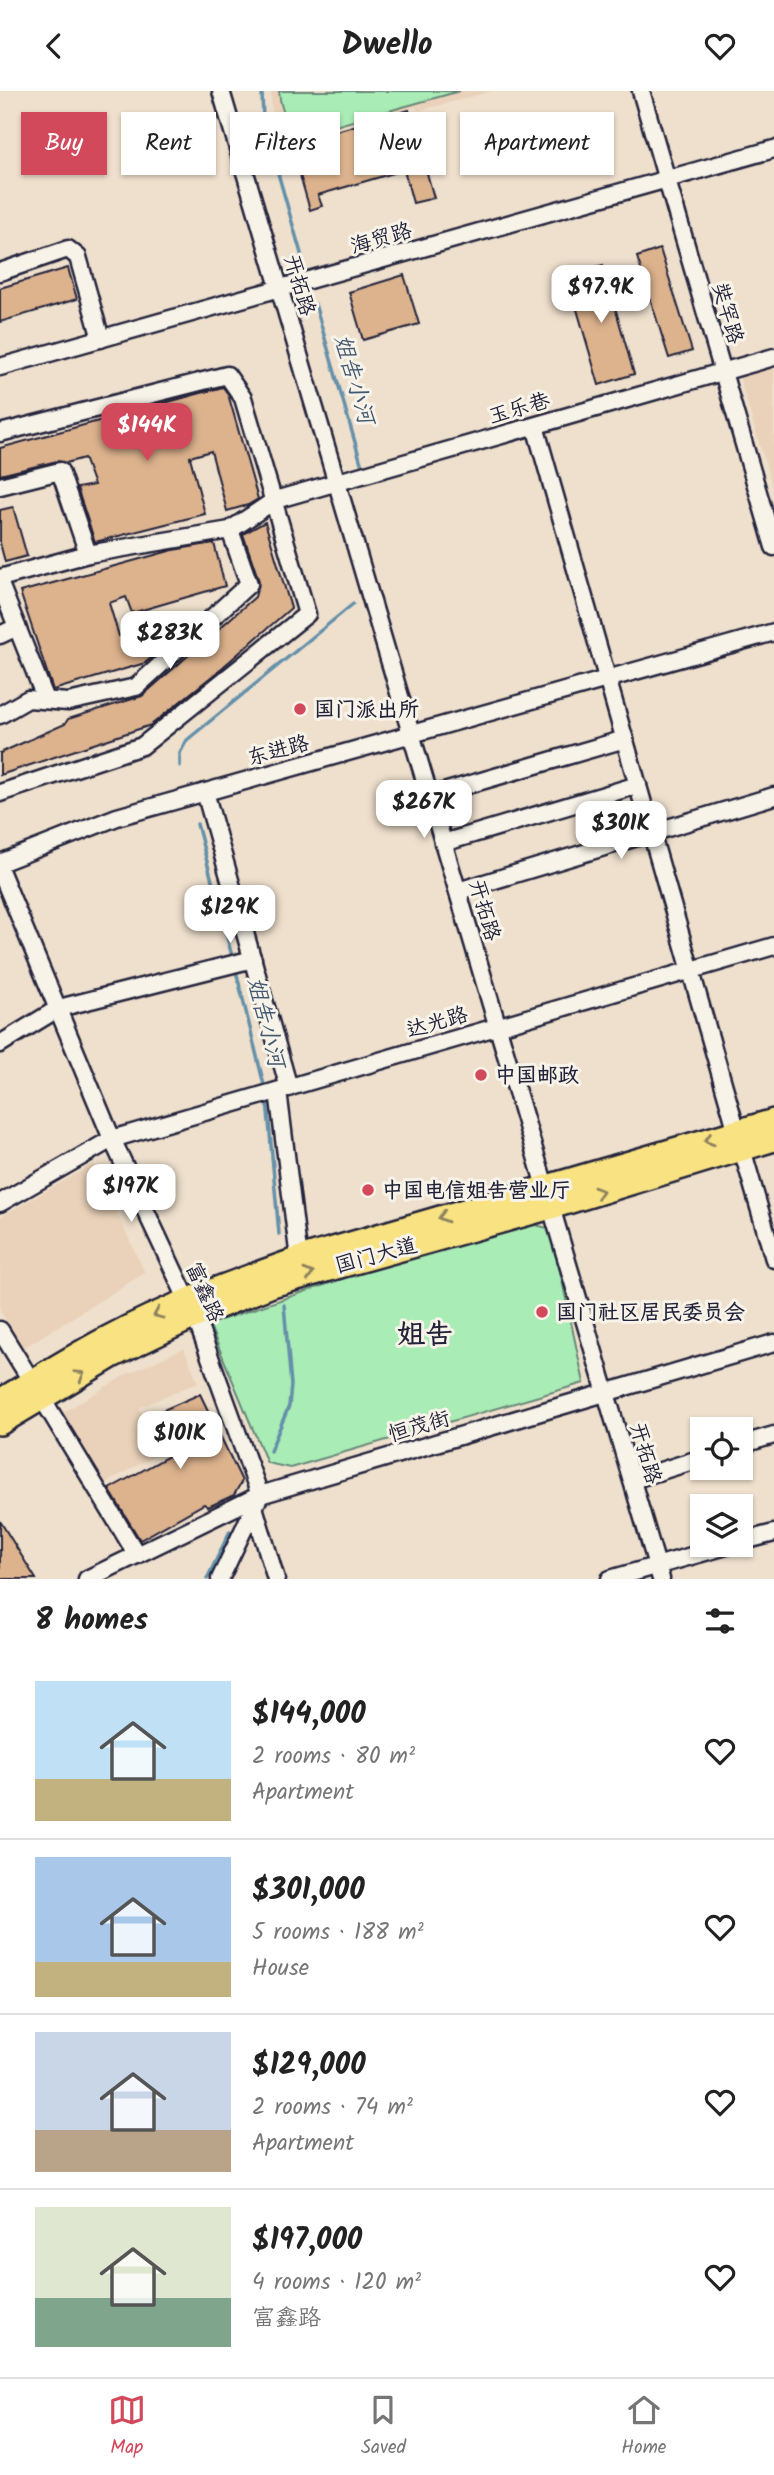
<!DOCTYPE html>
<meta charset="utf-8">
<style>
body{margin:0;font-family:Kalam,"LXGW WenKai TC",sans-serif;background:#f6f6f6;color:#222;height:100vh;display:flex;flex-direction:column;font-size:26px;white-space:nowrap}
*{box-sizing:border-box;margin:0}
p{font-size:23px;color:#767676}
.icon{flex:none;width:38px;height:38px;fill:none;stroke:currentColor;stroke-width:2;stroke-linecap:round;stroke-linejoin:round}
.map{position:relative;height:1488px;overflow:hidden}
.details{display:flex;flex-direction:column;background:#fff;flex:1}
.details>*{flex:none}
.banner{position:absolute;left:21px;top:21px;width:733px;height:63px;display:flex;gap:14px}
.buttons{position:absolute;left:690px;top:1326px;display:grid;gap:14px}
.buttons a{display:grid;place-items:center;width:63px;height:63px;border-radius:0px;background:#fff;box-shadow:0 2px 5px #0004;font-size:35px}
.price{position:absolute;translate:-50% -60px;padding:0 16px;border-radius:14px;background:#fff;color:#222;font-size:23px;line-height:46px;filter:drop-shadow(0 2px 4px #0008)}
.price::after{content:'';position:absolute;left:50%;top:42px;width:21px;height:16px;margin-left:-10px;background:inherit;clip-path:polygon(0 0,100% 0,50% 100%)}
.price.on{background:#d1495b;color:#fff}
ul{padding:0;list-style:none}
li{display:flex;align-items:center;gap:21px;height:175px;padding:0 35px}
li+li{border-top:2px solid #e0e0e0}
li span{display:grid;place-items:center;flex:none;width:196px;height:140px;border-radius:0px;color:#555}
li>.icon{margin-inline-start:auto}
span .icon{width:84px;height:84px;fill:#fffc;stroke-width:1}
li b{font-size:30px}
h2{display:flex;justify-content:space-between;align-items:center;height:84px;padding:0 35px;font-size:30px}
.pill{padding:0 24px;border-radius:0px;background:#fff;box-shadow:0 2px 5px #0004;font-size:24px;line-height:63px}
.pill.on{background:#d1495b;color:#fff}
header{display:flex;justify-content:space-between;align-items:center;height:91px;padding:0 35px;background:#fff;font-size:32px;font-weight:700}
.menu{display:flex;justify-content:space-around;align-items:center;height:98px;border-top:2px solid #e0e0e0;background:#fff;font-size:19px;color:#767676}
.menu a{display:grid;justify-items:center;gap:4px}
.menu .on{color:#d1495b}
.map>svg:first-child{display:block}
</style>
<header><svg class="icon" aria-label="back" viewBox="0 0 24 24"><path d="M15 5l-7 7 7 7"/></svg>Dwello<svg class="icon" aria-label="heart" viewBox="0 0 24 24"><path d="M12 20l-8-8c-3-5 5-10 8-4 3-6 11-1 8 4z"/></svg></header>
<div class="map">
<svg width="774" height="1488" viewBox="0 0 774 1488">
<rect width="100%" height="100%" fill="#efe0cd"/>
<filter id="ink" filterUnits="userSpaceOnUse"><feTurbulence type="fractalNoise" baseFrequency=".0143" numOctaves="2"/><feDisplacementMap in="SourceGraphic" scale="14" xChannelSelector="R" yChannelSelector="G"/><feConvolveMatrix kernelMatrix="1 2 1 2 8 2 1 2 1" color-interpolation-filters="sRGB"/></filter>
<g filter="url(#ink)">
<g fill="#ead2ba">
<polygon points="271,0 493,0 418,20 416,16 304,44 276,38 271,14"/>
<polygon points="774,276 774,401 739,286"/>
<polygon points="94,1073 145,1182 23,1257 0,1220 0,1126"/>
<polygon points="184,1257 198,1291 139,1317 165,1359 102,1394 57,1325 125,1284"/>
</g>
<g fill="#a9ecb6" stroke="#668778" stroke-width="2">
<path d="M279 0H460L310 42C288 33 281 25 279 0Z"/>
<polygon points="517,1129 551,1138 584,1292 290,1377 267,1372 209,1233"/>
</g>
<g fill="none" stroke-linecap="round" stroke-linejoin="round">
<g stroke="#6590a9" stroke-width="3.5">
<polyline points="262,0 263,30 302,166"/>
<polyline points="315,213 361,372"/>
<polyline points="180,675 180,662 187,649 353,513"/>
<polyline points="197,733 233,869"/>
<polyline points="235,876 265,998"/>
<polyline points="267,1009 279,1143"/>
<polyline points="270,1360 289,1315 291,1294 284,1214"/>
<polyline points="207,1488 230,1440"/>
</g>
</g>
<g fill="#ddb38e" stroke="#22223b" stroke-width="2">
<polygon points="409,19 434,107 413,112 404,79 318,104 322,115 310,119 291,53"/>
<polygon points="660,158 692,260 669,267 637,166"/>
<polygon points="603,174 634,283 599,294 567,184"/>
<polygon points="68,177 77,208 0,231 0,197"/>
<polygon points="404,184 419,233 363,249 349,201"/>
<polygon points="223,296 228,303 258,408 248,414 227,420 211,360 190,366 205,423 95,451 77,397 94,394 84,367 66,372 57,370 0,384 0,357"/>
<polygon points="13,416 27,465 5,471 0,452 0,419"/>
<polygon points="265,431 291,517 216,582 151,634 0,684 0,662 65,633 68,628 142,605 255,506 259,490 243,443"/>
<polygon points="214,452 225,495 132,522 126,506 109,512 119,545 137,539 139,546 159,541 166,554 145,572 53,599 20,501 173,459"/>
<polygon points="200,1303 242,1390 234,1404 208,1416 204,1413 140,1449 109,1398 174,1362 152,1324"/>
<polygon points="0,1430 36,1488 0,1488"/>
</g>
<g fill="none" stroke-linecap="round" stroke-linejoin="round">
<defs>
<g id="minor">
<polyline points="221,0 661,1488"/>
<polyline points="641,0 774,456"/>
<polyline points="0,181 68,158 78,166 101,248"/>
<polyline points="0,276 774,58"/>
<polyline points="535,335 737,1041"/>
<polyline points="0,342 227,284 243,307 307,523 142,655 0,702"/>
<polyline points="0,395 60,380 88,463"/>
<polyline points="0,487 88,463 230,439 275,409 774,266"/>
<polyline points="0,493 46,609"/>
<polyline points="0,544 17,536"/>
<polyline points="0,624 28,608 68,611 136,596 249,493 230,439"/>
<polyline points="205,701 289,997"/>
<polyline points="430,705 625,648"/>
<polyline points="443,752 638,694"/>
<polyline points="0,772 117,726 774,541"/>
<polyline points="0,779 112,1048 195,1225 260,1404 220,1488"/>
<polyline points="458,800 774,705"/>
<polyline points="0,953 59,917 253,868"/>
<polyline points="278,1000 299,1168"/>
<polyline points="742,1058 774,1168"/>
<polyline points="0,1112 112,1048 774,855"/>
<polyline points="0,1239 32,1291"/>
<polyline points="42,1307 137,1464"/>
<polyline points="740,1354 774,1344"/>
<polyline points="632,1389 702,1367"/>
<polyline points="254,1416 276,1488"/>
<polyline points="740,1451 774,1442"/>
<polyline points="87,1488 260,1404 774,1252"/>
<polyline points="610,1488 730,1454"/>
</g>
<g id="highway">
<path d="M0 1310C35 1289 70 1267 106 1248 167 1215 234 1191 299 1168L774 1030"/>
<polyline points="0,1332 112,1265 195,1225 272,1194 551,1116 774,1048"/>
</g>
</defs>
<use href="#minor" stroke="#22223b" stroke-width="21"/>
<use href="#highway" stroke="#22223b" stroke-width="28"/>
<use href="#minor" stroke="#f7f3e8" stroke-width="16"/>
<use href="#highway" stroke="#f8e281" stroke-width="23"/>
</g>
<defs><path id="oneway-chevron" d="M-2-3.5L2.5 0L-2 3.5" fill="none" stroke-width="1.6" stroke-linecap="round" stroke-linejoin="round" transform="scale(1.75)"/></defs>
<g stroke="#8d825e">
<use href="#oneway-chevron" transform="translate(709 1049) rotate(163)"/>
<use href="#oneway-chevron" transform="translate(599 1101) rotate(-17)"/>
<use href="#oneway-chevron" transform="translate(443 1126) rotate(164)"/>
<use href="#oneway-chevron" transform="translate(309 1183) rotate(-16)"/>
<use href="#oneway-chevron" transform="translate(158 1223) rotate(157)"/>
<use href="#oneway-chevron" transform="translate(80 1284) rotate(-31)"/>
</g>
</g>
<g fill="#d1495b" stroke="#f7f3e8" stroke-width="2.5">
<circle cx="300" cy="618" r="7"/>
<circle cx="481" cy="984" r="7"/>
<circle cx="368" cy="1099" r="7"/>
<circle cx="542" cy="1221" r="7"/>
</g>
<g text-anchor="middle" stroke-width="6" stroke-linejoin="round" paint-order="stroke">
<g font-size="21" fill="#22223b" stroke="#f7f3e8">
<text transform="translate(381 147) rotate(-16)" y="7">海贸路</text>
<text transform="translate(300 194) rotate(74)" y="7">开拓路</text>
<text transform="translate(728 222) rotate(74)" y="7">奘罕路</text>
<text transform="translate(519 317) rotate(-16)" y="7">玉乐巷</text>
<text transform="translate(278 659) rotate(-15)" y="7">东进路</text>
<text transform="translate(485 819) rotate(74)" y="7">开拓路</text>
<text transform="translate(437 931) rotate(-16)" y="7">达光路</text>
<text transform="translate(376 1164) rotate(-15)" y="7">国门大道</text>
<text transform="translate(205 1201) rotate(66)" y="7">富鑫路</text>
<text transform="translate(419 1335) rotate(-16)" y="7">恒茂街</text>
<text transform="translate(646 1362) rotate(74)" y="7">开拓路</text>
</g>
<g font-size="21" font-weight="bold" fill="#22223b" stroke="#f7f3e8" text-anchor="start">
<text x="314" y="625">国门派出所</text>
<text x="495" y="991">中国邮政</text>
<text x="382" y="1106">中国电信姐告营业厅</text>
<text x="556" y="1228">国门社区居民委员会</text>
</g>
<g font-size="23" font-style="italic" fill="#435972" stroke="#f7f3e8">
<text transform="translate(355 288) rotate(74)" y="8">姐告小河</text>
<text transform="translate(267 931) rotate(76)" y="8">姐告小河</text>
</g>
<g font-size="28" font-weight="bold" fill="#22223b" stroke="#f7f3e8">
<text x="425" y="1252">姐告</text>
</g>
</g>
</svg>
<div class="buttons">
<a><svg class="icon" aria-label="locate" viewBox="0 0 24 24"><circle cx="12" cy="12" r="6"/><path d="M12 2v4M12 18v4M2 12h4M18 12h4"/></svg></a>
<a><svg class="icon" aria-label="layers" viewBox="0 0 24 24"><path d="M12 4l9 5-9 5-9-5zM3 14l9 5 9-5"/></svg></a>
</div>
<b class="price" style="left:601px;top:234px">$97.9K</b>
<b class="price on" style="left:147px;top:372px">$144K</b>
<b class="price" style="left:170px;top:580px">$283K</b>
<b class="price" style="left:424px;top:749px">$267K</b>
<b class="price" style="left:621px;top:770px">$301K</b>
<b class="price" style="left:230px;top:854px">$129K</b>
<b class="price" style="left:131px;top:1133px">$197K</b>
<b class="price" style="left:180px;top:1380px">$101K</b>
<div class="banner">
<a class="pill on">Buy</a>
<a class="pill">Rent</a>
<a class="pill">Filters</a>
<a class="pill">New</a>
<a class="pill">Apartment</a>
</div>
</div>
<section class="details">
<h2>8 homes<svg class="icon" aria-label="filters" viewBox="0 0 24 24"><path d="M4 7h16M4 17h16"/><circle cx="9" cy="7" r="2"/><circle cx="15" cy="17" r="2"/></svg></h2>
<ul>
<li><span style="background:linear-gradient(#bfe0f5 70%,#c2b280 0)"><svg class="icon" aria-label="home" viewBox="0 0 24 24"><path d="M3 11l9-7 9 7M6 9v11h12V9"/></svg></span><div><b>$144,000</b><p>2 rooms · 80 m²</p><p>Apartment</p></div><svg class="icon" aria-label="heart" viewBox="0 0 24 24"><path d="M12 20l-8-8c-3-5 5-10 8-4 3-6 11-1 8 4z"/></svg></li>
<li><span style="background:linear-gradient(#a9c7e8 75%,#c2b280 0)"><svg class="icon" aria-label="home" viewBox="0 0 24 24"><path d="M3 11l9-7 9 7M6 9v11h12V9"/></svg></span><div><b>$301,000</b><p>5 rooms · 188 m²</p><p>House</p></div><svg class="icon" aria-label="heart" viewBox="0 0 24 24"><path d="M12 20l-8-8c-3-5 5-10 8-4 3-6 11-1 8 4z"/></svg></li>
<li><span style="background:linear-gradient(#c9d6e8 70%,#b9a48a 0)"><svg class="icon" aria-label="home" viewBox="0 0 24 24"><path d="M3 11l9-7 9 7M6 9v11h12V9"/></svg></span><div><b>$129,000</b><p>2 rooms · 74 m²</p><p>Apartment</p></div><svg class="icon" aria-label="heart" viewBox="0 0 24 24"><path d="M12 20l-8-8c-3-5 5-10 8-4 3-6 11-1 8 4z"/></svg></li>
<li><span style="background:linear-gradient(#dfe7d0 65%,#7fa58c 0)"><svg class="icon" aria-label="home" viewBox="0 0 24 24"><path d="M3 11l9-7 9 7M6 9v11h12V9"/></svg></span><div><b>$197,000</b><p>4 rooms · 120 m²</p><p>富鑫路</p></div><svg class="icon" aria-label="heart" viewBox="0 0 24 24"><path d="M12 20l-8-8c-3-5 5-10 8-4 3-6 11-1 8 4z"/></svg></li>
</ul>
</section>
<nav class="menu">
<a class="on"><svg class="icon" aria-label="map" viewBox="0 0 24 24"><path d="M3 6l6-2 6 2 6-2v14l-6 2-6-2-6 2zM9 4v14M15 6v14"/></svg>Map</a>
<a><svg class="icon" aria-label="saved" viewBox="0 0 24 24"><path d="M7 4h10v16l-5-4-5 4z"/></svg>Saved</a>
<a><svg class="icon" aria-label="home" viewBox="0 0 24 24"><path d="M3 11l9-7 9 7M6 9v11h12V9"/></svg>Home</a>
</nav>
